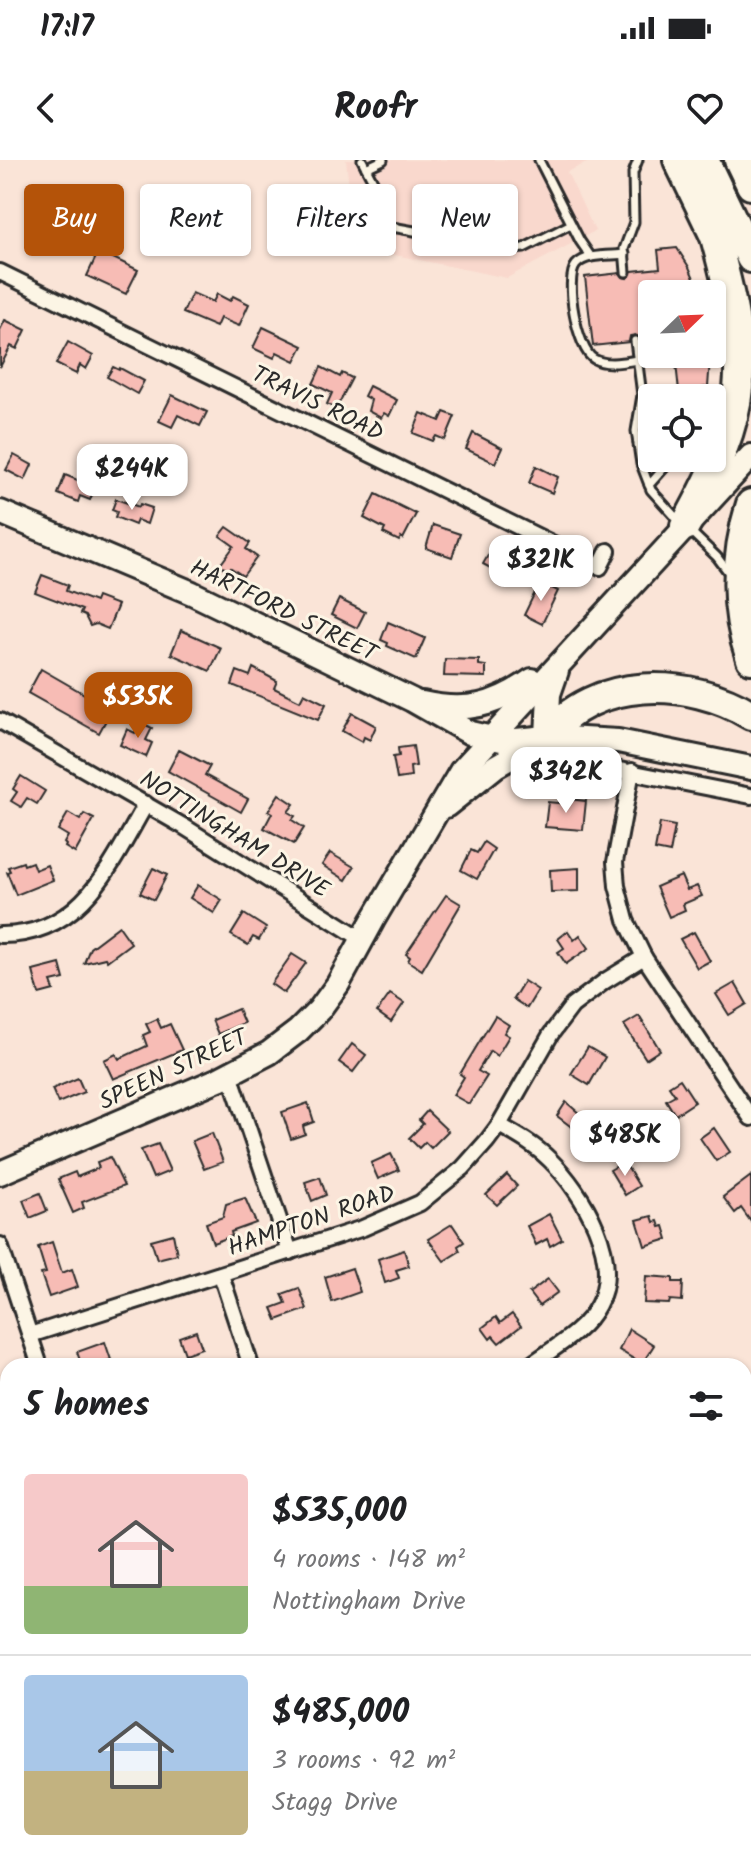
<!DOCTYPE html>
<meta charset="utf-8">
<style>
body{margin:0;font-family:Kalam,sans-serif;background:#f2f2f2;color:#202124;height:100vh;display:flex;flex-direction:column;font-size:30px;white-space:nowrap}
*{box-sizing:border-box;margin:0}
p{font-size:26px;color:#757577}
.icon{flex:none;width:44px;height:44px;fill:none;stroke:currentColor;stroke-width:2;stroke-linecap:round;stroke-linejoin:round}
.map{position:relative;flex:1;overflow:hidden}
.side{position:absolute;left:0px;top:1198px;width:752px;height:512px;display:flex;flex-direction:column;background:#fff;border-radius:24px 24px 0 0;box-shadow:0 2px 6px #0004}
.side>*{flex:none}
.guide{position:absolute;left:24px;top:24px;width:704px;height:72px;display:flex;gap:16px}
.needle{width:52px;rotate:67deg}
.fabs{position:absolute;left:638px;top:120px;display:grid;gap:16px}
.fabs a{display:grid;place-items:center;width:88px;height:88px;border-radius:8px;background:#fff;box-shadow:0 2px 6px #0004;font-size:40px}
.price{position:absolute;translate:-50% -68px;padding:0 18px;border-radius:16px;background:#fff;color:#222;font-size:26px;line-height:52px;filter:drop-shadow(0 2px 4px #0008)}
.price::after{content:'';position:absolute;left:50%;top:48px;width:24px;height:18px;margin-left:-12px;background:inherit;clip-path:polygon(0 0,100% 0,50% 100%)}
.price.current{background:#b45309;color:#fff}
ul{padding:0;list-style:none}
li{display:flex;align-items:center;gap:24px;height:200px;padding:0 24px}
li+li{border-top:2px solid #e0e0e0}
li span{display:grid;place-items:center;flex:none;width:224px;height:160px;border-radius:8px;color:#555}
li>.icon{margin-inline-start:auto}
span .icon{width:96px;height:96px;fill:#fffc;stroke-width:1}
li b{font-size:34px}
h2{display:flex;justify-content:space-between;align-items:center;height:96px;padding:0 24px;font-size:34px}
.pill{padding:0 28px;border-radius:8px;background:#fff;box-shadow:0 2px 6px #0004;font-size:28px;line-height:72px}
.pill.current{background:#b45309;color:#fff}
.status{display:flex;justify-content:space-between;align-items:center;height:56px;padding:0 40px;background:#fff;direction:ltr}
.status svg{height:22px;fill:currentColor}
header{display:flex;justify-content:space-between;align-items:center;height:104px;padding:0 24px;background:#fff;font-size:36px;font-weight:600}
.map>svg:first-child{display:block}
</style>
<div class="status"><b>17:17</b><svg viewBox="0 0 49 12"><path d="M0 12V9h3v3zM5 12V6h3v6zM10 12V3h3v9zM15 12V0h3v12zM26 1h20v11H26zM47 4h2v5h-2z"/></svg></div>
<header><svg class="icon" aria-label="back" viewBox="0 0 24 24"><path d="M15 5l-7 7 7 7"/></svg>Roofr<svg class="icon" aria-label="heart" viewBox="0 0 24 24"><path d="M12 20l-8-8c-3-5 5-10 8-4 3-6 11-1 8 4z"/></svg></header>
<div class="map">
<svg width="751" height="1710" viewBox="0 0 751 1710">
<rect width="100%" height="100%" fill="#fae4d7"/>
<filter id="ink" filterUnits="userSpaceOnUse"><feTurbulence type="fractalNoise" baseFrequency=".0125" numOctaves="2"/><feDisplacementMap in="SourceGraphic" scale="16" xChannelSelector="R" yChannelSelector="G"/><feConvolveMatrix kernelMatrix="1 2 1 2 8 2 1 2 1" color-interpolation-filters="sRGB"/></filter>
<g filter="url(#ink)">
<polygon fill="#f9d8cd" points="346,0 593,0 567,12 595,71 507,118 356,87"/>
<polygon fill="#d2dd8f" stroke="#7e845d" stroke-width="2" points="751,1453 751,1617 744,1605 744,1457"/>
<g fill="#f7bcb5" stroke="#2b2b2b" stroke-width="2">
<polygon points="101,86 112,91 109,96 138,110 126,134 87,116"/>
<polygon points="677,88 689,107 701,134 652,134 652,179 641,180 635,175 630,176 629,182 593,186 585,117 620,113 623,117 627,118 632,111 660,108 658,90"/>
<polygon points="192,133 213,142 217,134 230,141 233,136 249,144 239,166 220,158 216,167 183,153"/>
<polygon points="5,160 26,170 17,189 11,186 0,207 0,170"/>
<polygon points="263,167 303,186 295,201 277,192 274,198 253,188"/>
<polygon points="68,182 93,196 86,209 80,205 76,214 56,204"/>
<polygon points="675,194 707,194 706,200 710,199 708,227 679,231"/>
<polygon points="113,207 119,210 120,208 144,221 137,234 107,217"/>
<polygon points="321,207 340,217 342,213 352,218 336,249 327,244 332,233 313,224"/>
<polygon points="369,226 397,240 389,256 384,253 381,258 368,251 371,240 364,236"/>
<polygon points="172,235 207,252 200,266 178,255 172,267 159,261"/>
<polygon points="444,252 455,256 445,280 436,276 433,281 413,273 421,253 440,261"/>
<polygon points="473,273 502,288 495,303 466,289"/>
<polygon points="14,295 32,305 25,320 6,310"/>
<polygon points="536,306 558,317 552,333 529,323"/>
<polygon points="65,315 95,327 90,340 80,336 78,342 58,334"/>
<polygon points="376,334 416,354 403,379 401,377 399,381 383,373 385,369 364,358"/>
<polygon points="116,339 139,347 140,344 152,348 147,364 137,360 135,365 115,357 117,352 112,350"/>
<polygon points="433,365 460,374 452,397 426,388"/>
<polygon points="227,367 250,383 246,389 257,397 243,416 231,408 229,411 220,405 234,386 220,376"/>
<polygon points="490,392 514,404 507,417 483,404"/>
<polygon points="42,415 68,425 66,431 95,442 97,437 118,445 108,469 96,464 90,466 85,456 80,454 82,450 35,432"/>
<polygon points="540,422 558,431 542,464 524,455"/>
<polygon points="339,439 365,452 357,468 331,455"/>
<polygon points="388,462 425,478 416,499 387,486 388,483 381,480"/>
<polygon points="181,470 221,488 210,511 171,494"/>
<polygon points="445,499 479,500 479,505 486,506 486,517 444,516"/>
<polygon points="253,508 277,521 274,528 300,541 304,533 326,544 318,560 232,525 237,511 250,516"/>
<polygon points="41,509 105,546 100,556 106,560 99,573 28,533"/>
<polygon points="352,553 376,566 370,580 364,577 362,582 342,571"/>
<polygon points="140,562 152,568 146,580 152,583 146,597 120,585 127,569 135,573"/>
<polygon points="413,586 416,606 410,607 411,617 397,619 393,597 399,596 398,588"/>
<polygon points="179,590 210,606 205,615 248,639 241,652 168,611"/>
<polygon points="21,616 45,631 37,644 27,638 21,647 11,641 17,632 13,629"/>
<polygon points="279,634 294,644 288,652 295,656 292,660 304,668 294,684 264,668 272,653 268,651"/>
<polygon points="568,639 586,641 583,670 545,667 548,642 568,644"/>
<polygon points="68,653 80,660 84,654 94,659 75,693 65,687 66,685 64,683 68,676 58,670"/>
<polygon points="660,663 675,666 670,693 655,690"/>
<polygon points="484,682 494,689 477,719 461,710 471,690 477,693"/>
<polygon points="330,693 354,707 346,720 322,705"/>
<polygon points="23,702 24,705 32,702 35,710 47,705 53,720 16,735 7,712 10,711 8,707"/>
<polygon points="153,708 167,715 154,740 140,733"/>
<polygon points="579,708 579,731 551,732 550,710"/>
<polygon points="681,716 687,730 697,726 702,736 683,744 685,750 669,757 656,727"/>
<polygon points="198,725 222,740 214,753 190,738"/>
<polygon points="446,735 461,744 422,810 408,801 410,797 406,794"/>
<polygon points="244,754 266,768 259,780 253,777 248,785 231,775"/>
<polygon points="119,766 131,783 107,801 105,798 84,803 90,788"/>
<polygon points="568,771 574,780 580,775 589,788 566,804 558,792 564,788 558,779"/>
<polygon points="694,772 710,801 697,808 680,779"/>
<polygon points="292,794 306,803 284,833 271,824"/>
<polygon points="60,804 64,819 51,822 54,830 39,834 33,811"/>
<polygon points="524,821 538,830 527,848 513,839"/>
<polygon points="735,823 747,844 729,855 716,834"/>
<polygon points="390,834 404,843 391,862 377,852"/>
<polygon points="238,849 244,863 218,874 212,860"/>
<polygon points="495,856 509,865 504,873 509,876 497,896 490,891 478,911 487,916 469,944 453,935 464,917 460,914"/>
<polygon points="639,856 660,890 646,899 624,865"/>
<polygon points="157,859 161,868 170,864 182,890 113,919 104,900 116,894 119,899 147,886 143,875 150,872 146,864"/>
<polygon points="352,884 366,895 353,912 339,902"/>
<polygon points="588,887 605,897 589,925 571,914"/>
<polygon points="78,918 84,932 58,943 52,929"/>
<polygon points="680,919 695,942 675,955 666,940 675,935 669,926"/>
<polygon points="566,942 587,960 586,962 590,966 582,975 557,956"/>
<polygon points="308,943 314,962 303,966 305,974 291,979 282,952"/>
<polygon points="427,951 448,971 431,988 425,982 419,988 409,978 423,964 419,960"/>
<polygon points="714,968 730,992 716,1001 700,978"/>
<polygon points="212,973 223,1002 204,1009 192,981"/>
<polygon points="158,984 170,1011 153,1018 141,990"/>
<polygon points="391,994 399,1010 378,1019 371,1003"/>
<polygon points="110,997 124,1026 82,1042 84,1048 73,1053 58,1019 75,1012 77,1017 99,1008 97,1002"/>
<polygon points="624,1002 639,1026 625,1035 610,1010"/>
<polygon points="507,1015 517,1026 497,1045 486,1035"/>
<polygon points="751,1016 751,1062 741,1048 735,1053 723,1037"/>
<polygon points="320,1017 326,1035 312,1041 305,1022"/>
<polygon points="40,1033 47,1051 30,1058 23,1040"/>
<polygon points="245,1038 256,1063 231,1072 232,1076 213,1083 206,1063 223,1057 226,1044"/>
<polygon points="549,1054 562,1079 550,1086 547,1079 536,1085 527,1066"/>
<polygon points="652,1056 654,1062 658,1061 660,1067 664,1066 668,1079 645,1086 637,1060"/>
<polygon points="452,1064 464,1082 458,1086 460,1091 444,1101 428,1079"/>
<polygon points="173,1074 177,1094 157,1099 151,1080"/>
<polygon points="52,1082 62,1113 72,1109 78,1127 49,1137 41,1114 46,1113 38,1087"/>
<polygon points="404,1090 409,1106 396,1110 399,1118 385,1123 378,1099"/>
<polygon points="352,1108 360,1132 332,1142 325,1117"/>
<polygon points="646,1116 673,1118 673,1122 683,1122 682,1141 670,1140 669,1144 644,1143"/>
<polygon points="548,1119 558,1132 539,1146 529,1133"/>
<polygon points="299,1128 307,1149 277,1160 272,1148 286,1143 282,1134"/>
<polygon points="512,1154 521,1166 499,1183 493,1176 490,1179 482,1168 496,1157 500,1163"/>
<polygon points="629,1169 654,1185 642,1204 619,1190"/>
<polygon points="196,1171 202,1188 185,1194 179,1177"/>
<polygon points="105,1182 111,1200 106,1201 108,1206 82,1206 77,1192"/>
</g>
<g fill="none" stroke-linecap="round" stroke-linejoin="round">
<defs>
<g id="lane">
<polyline points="362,0 377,29 381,65 514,89 524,88 571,64"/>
<polyline points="539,0 580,81 591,97"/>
<polyline points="366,8 383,0"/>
<path d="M625 94C611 96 586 93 576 105 564 119 577 190 594 199 606 206 624 202 637 200"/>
<polyline points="626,112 624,89 634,62 633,13 638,0"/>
<polyline points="635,181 642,235 636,271 641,304 651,330 679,361"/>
<polyline points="649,325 673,298"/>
<polyline points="688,369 717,397 729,413"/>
</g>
<g id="street">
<polyline points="0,112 600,407 608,391"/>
<polyline points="0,561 183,666 362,779"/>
<polyline points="539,609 565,604 589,604 751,636"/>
<polyline points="632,611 615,702 617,726 626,760 644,797 751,958"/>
<path d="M0 775C82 776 111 704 146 644"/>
<polyline points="230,914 290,1092"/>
<path d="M499 965C517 975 535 985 550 1000 583 1032 623 1099 598 1145 584 1172 553 1188 529 1206"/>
<polyline points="0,1085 40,1206"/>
<polyline points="221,1115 251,1206"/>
<polyline points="30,1175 363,1068 420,1043 463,1008 487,981 499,965 551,874 572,846 605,821 644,797"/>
<polyline points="0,1233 8,1231"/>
<polyline points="744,1315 751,1312"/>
<polyline points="0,1614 8,1639"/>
<polyline points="28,1702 31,1710"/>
<polyline points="207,1710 231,1702"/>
</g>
<g id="secondary">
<polyline points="0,352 192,433 412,540 470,573 506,581 547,577"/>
<path d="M422 543C466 553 495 546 532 520"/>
<polyline points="547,577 549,534 557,511"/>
<polyline points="446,646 496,606 547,577 618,581 751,608"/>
<polyline points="0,1013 219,919 269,893 298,871 319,850 338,824 373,760 461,611 751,296"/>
</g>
<g id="highway">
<polyline points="678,0 722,91"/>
<polyline points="704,0 751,98"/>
<polyline points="739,0 751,25"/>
<path d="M751 344C735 396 733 447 751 499"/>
<path d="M685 366C751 247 751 209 715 77"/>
<path d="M547 577C593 515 690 517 751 555"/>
</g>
</defs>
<use href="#lane" stroke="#2b2b2b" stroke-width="13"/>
<use href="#street" stroke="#2b2b2b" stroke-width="20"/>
<use href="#secondary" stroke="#2b2b2b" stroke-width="28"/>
<use href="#highway" stroke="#2b2b2b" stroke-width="34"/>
<use href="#lane" stroke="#fcf5e5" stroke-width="7"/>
<use href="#street" stroke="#fcf5e5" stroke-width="14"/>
<use href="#secondary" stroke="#fcf5e5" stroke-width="22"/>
<use href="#highway" stroke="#fcf5e5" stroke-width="28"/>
</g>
</g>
<g text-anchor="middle" stroke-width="6" stroke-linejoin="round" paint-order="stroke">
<g font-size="24" fill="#2b2b2b" stroke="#fcf5e5">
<text transform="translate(318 243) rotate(26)" y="8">TRAVIS ROAD</text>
<text transform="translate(284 450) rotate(26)" y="8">HARTFORD STREET</text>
<text transform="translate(235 674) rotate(32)" y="8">NOTTINGHAM DRIVE</text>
<text transform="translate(173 909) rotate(-25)" y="8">SPEEN STREET</text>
<text transform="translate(311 1060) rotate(-19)" y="8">HAMPTON ROAD</text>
</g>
</g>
</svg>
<div class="fabs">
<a><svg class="needle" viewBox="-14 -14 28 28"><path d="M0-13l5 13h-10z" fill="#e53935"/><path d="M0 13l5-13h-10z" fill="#757577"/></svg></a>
<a><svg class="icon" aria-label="locate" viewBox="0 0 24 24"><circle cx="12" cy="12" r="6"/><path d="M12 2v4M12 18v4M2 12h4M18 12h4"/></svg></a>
</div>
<b class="price" style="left:132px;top:352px">$244K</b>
<b class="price" style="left:541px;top:443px">$321K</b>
<b class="price current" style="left:138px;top:580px">$535K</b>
<b class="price" style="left:566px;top:655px">$342K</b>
<b class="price" style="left:625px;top:1018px">$485K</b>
<div class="guide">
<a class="pill current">Buy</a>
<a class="pill">Rent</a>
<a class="pill">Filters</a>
<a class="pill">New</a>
</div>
<section class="side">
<h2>5 homes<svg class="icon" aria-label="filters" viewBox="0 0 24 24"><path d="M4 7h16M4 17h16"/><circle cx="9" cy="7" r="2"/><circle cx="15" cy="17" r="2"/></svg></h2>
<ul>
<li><span style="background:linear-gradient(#f6c9c9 70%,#8fb573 0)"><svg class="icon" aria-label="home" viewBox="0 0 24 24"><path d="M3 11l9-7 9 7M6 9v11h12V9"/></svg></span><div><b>$535,000</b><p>4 rooms · 148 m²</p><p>Nottingham Drive</p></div></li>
<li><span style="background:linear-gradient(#a9c7e8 60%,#c2b280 0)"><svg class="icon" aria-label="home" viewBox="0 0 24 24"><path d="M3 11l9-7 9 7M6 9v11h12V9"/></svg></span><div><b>$485,000</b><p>3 rooms · 92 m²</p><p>Stagg Drive</p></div></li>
</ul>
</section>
</div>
